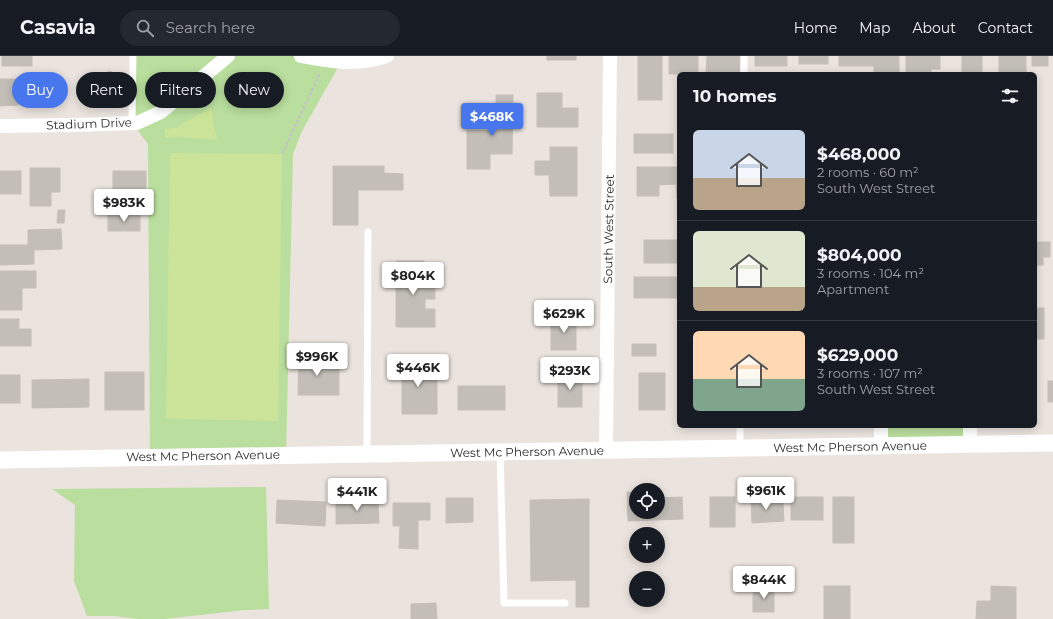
<!DOCTYPE html>
<meta charset="utf-8">
<style>
body{margin:0;font-family:Montserrat,sans-serif;background:#242831;color:#f1f3f6;height:100vh;display:flex;flex-direction:column;font-size:15px;white-space:nowrap}
*{box-sizing:border-box;margin:0}
p{font-size:13px;color:#9ea1a6}
.icon{flex:none;width:22px;height:22px;fill:none;stroke:currentColor;stroke-width:2;stroke-linecap:round;stroke-linejoin:round}
.map{position:relative;flex:1;overflow:hidden}
.sheet{position:absolute;left:677px;top:16px;width:360px;height:356px;display:flex;flex-direction:column;background:#171b24;border-radius:6px;box-shadow:0 2px 10px #0003}
.sheet>*{flex:none}
.hud{position:absolute;left:12px;top:16px;width:380px;height:36px;display:flex;gap:8px}
.controls{position:absolute;left:629px;top:427px;display:grid;gap:8px}
.controls a{display:grid;place-items:center;width:36px;height:36px;border-radius:50%;background:#171b24;box-shadow:0 2px 10px #0003;font-size:20px}
.price{position:absolute;translate:-50% -34px;padding:0 9px;border-radius:4px;background:#fff;color:#222;font-size:13px;line-height:26px;filter:drop-shadow(0 1px 2px #0008)}
.price::after{content:'';position:absolute;left:50%;top:24px;width:12px;height:9px;margin-left:-6px;background:inherit;clip-path:polygon(0 0,100% 0,50% 100%)}
.price.active{background:#4877ed;color:#fff}
ul{padding:0;list-style:none}
li{display:flex;align-items:center;gap:12px;height:100px;padding:0 16px}
li+li{border-top:1px solid #363941}
li span{display:grid;place-items:center;flex:none;width:112px;height:80px;border-radius:6px;color:#555}
li>.icon{margin-inline-start:auto}
span .icon{width:48px;height:48px;fill:#fffc;stroke-width:1}
li b{font-size:17px}
h2{display:flex;justify-content:space-between;align-items:center;height:48px;padding:0 16px;font-size:17px}
.chip{padding:0 14px;border-radius:18px;background:#171b24;box-shadow:0 2px 10px #0003;font-size:14px;line-height:36px}
.chip.active{background:#4877ed;color:#fff}
header{display:flex;align-items:center;gap:24px;box-sizing:border-box;height:56px;padding:0 20px;background:#171b24;border-bottom:1px solid #363941}
header strong{font-size:19px}
nav{display:flex;gap:22px;margin-inline-start:auto;font-size:14px}
.search{width:280px;height:36px;background:#242831;display:flex;align-items:center;gap:10px;box-sizing:border-box;padding:0 14px;border-radius:22px;color:#9ea1a6;font-size:15px}
.map>svg:first-child{display:block}
</style>
<header>
<strong>Casavia</strong>
<div class="search"><svg class="icon" aria-label="search" viewBox="0 0 24 24"><circle cx="10" cy="10" r="6"/><path d="M15 15l6 6"/></svg>Search here</div>
<nav><a>Home</a><a>Map</a><a>About</a><a>Contact</a></nav>
</header>
<div class="map">
<svg width="1053" height="563" viewBox="0 0 1053 563">
<rect width="100%" height="100%" fill="#ebe3dd"/>
<g fill="#b9de9d">
<polygon points="133,0 387,0 341,6 302,75 293,98 286,399 150,401 148,88 132,67"/>
<polygon points="881,370 970,370 970,389 881,390"/>
<polygon points="266,431 269,553 245,554 164,563 138,563 115,560 87,560 74,525 75,449 52,433"/>
</g>
<g fill="#cce499">
<polygon points="211,52 217,84 176,81 165,82 165,73 175,72"/>
<polygon points="170,97 282,98 278,365 166,363"/>
</g>
<g fill="#c3bfb8" stroke="#c6bfb7">
<rect x="2" y="0" width="30" height="10"/>
<rect x="547" y="0" width="29" height="4"/>
<rect x="638" y="0" width="24" height="44"/>
<rect x="669" y="0" width="29" height="18"/>
<polygon points="707,0 740,0 739,18 706,18"/>
<rect x="755" y="0" width="32" height="10"/>
<rect x="799" y="0" width="29" height="8"/>
<polygon points="839,0 899,0 899,18 874,18 874,10 839,10"/>
<polygon points="906,0 940,0 940,13 931,13 931,18 906,18"/>
<rect x="962" y="0" width="20" height="18"/>
<rect x="999" y="0" width="27" height="18"/>
<rect x="1032" y="0" width="16" height="10"/>
<polygon points="111,15 117,40 86,48 79,24"/>
<polygon points="0,23 19,23 19,49 0,50"/>
<polygon points="537,37 562,37 562,52 578,52 578,71 537,71"/>
<polygon points="496,39 513,39 512,98 490,98 490,113 467,113 467,74 496,75"/>
<rect x="634" y="78" width="39" height="19"/>
<polygon points="550,91 577,91 577,140 550,140 549,119 535,119 535,105 550,105"/>
<polygon points="333,110 384,110 384,117 403,118 403,134 358,134 358,169 333,169"/>
<polygon points="637,111 678,111 679,143 677,143 676,128 659,129 659,140 637,140"/>
<polygon points="30,112 60,112 60,136 51,136 51,150 30,150"/>
<rect x="0" y="115" width="21" height="23"/>
<rect x="113" y="115" width="33" height="21"/>
<polygon points="58,154 65,154 64,167 57,167"/>
<rect x="108" y="159" width="32" height="16"/>
<polygon points="61,173 62,193 34,194 34,208 0,209 0,189 28,189 28,174"/>
<rect x="644" y="184" width="34" height="23"/>
<polygon points="1035,186 1050,186 1050,201 1043,201 1043,209 1035,209"/>
<polygon points="396,205 424,205 424,226 435,226 435,243 425,243 425,253 435,253 435,271 396,271"/>
<polygon points="0,215 36,215 36,232 22,232 22,254 0,254"/>
<rect x="634" y="221" width="45" height="21"/>
<rect x="1035" y="252" width="9" height="31"/>
<polygon points="0,263 19,263 19,273 31,273 31,290 0,290"/>
<rect x="551" y="263" width="25" height="31"/>
<rect x="632" y="288" width="24" height="12"/>
<polygon points="299,298 319,298 319,310 339,311 339,339 298,339"/>
<polygon points="402,303 426,303 426,317 437,317 437,358 402,358"/>
<rect x="105" y="316" width="39" height="38"/>
<rect x="639" y="317" width="26" height="37"/>
<rect x="0" y="319" width="20" height="28"/>
<rect x="558" y="319" width="24" height="32"/>
<polygon points="89,323 89,351 32,352 32,324"/>
<rect x="1048" y="325" width="5" height="21"/>
<rect x="458" y="330" width="47" height="24"/>
<polygon points="627,436 636,436 636,456 658,456 658,442 682,441 683,463 628,465"/>
<rect x="710" y="441" width="25" height="30"/>
<polygon points="751,441 764,441 764,448 783,447 784,465 752,467"/>
<rect x="791" y="441" width="32" height="23"/>
<rect x="833" y="441" width="21" height="46"/>
<polygon points="446,442 473,442 473,466 446,467"/>
<polygon points="589,443 589,551 576,551 576,524 531,525 530,444"/>
<polygon points="277,444 326,446 325,470 276,467"/>
<polygon points="336,445 378,445 379,467 336,468"/>
<polygon points="393,447 430,447 430,464 418,464 418,493 399,492 400,470 393,470"/>
<rect x="824" y="530" width="26" height="33"/>
<polygon points="991,530 1016,531 1016,563 976,563 977,545 991,545"/>
<rect x="753" y="533" width="21" height="23"/>
<polygon points="436,547 437,563 411,563 411,548"/>
</g>
<g fill="none" stroke-linecap="round" stroke-linejoin="round">
<polyline stroke="#c3c3c3" stroke-width="2.5" stroke-dasharray="3 2" stroke-linecap="butt" points="282,98 320,17"/>
<g stroke="#fff" stroke-width="7">
<polyline points="744,18 744,0"/>
<polyline points="132,67 133,0"/>
<polyline points="740,392 740,370"/>
<polyline points="500,396 504,547 565,547"/>
<polyline points="367,397 368,176"/>
</g>
<g stroke="#fff" stroke-width="14">
<path d="M301 0C331 6 358 10 387 0"/>
<polyline points="0,70 76,69 137,67 161,56 228,0"/>
<polyline points="881,370 881,390"/>
<polyline points="970,370 970,389"/>
<polyline points="606,395 610,0"/>
</g>
<polyline stroke="#fff" stroke-width="17" points="0,404 1053,387"/>
</g>
<g text-anchor="middle" stroke-width="3" stroke-linejoin="round" paint-order="stroke">
<g font-size="12" fill="#2a2a2a" stroke="#fff">
<text transform="translate(89 68) rotate(-2)" y="4">Stadium Drive</text>
<text transform="translate(609 173) rotate(-89)" y="4">South West Street</text>
<text transform="translate(850 391) rotate(-1)" y="4">West Mc Pherson Avenue</text>
<text transform="translate(527 396) rotate(-1)" y="4">West Mc Pherson Avenue</text>
<text transform="translate(203 400) rotate(-1)" y="4">West Mc Pherson Avenue</text>
</g>
</g>
</svg>
<div class="controls">
<a><svg class="icon" aria-label="locate" viewBox="0 0 24 24"><circle cx="12" cy="12" r="6"/><path d="M12 2v4M12 18v4M2 12h4M18 12h4"/></svg></a>
<a>+</a>
<a>−</a>
</div>
<b class="price active" style="left:492px;top:81px">$468K</b>
<b class="price" style="left:124px;top:167px">$983K</b>
<b class="price" style="left:413px;top:240px">$804K</b>
<b class="price" style="left:564px;top:278px">$629K</b>
<b class="price" style="left:317px;top:321px">$996K</b>
<b class="price" style="left:418px;top:332px">$446K</b>
<b class="price" style="left:570px;top:335px">$293K</b>
<b class="price" style="left:766px;top:455px">$961K</b>
<b class="price" style="left:357px;top:456px">$441K</b>
<b class="price" style="left:764px;top:544px">$844K</b>
<div class="hud">
<a class="chip active">Buy</a>
<a class="chip">Rent</a>
<a class="chip">Filters</a>
<a class="chip">New</a>
</div>
<section class="sheet">
<h2>10 homes<svg class="icon" aria-label="filters" viewBox="0 0 24 24"><path d="M4 7h16M4 17h16"/><circle cx="9" cy="7" r="2"/><circle cx="15" cy="17" r="2"/></svg></h2>
<ul>
<li><span style="background:linear-gradient(#c9d6e8 60%,#b9a48a 0)"><svg class="icon" aria-label="home" viewBox="0 0 24 24"><path d="M3 11l9-7 9 7M6 9v11h12V9"/></svg></span><div><b>$468,000</b><p>2 rooms · 60 m²</p><p>South West Street</p></div></li>
<li><span style="background:linear-gradient(#dfe7d0 70%,#b9a48a 0)"><svg class="icon" aria-label="home" viewBox="0 0 24 24"><path d="M3 11l9-7 9 7M6 9v11h12V9"/></svg></span><div><b>$804,000</b><p>3 rooms · 104 m²</p><p>Apartment</p></div></li>
<li><span style="background:linear-gradient(#ffd9b3 60%,#7fa58c 0)"><svg class="icon" aria-label="home" viewBox="0 0 24 24"><path d="M3 11l9-7 9 7M6 9v11h12V9"/></svg></span><div><b>$629,000</b><p>3 rooms · 107 m²</p><p>South West Street</p></div></li>
</ul>
</section>
</div>
